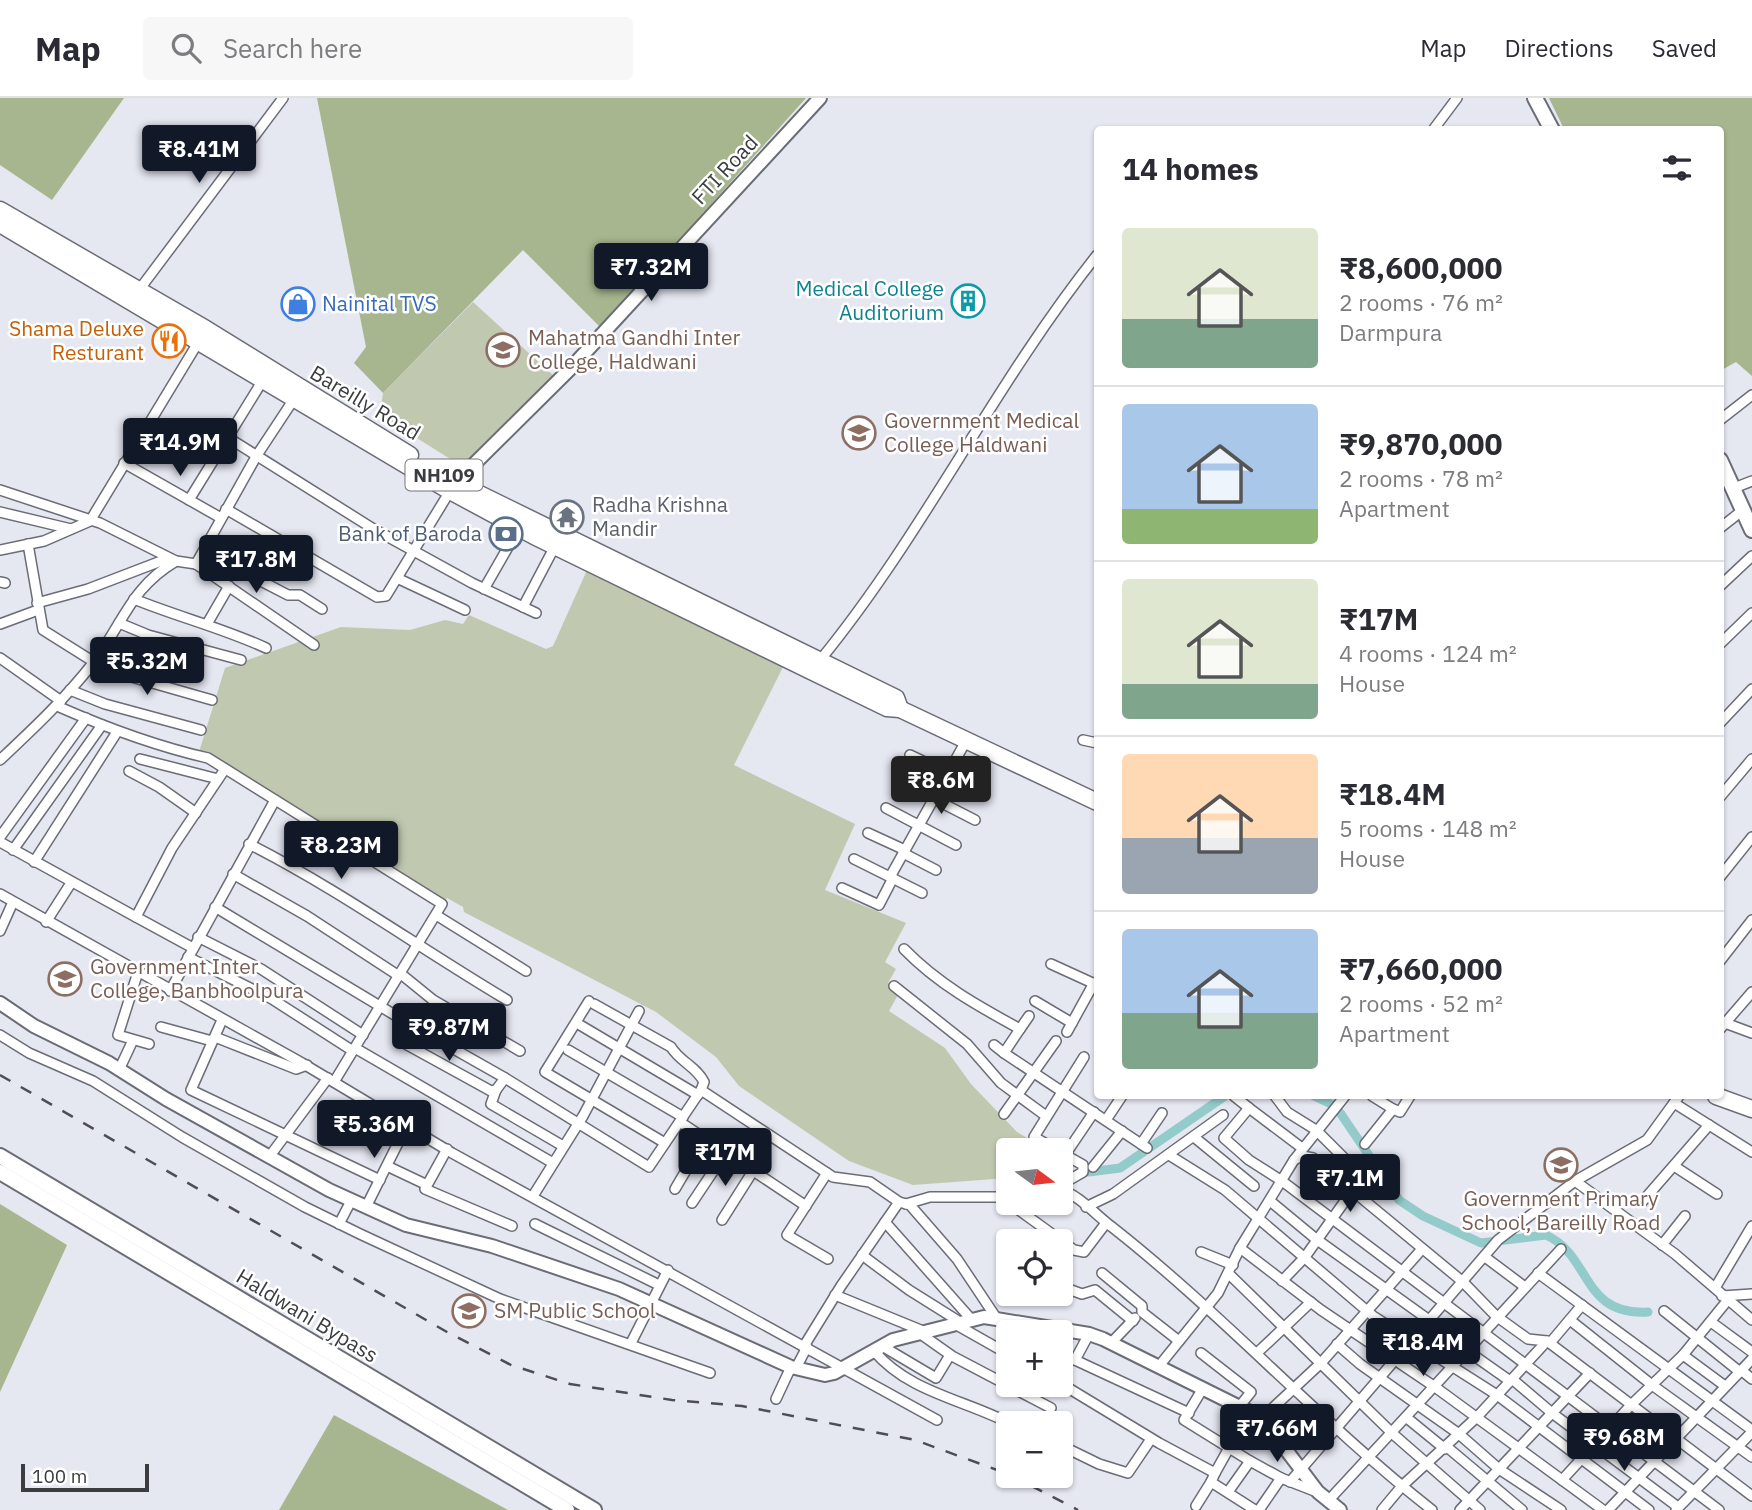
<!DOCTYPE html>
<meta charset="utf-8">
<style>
body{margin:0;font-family:"IBM Plex Sans",sans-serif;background:#f7f7f7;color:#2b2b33;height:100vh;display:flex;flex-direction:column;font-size:26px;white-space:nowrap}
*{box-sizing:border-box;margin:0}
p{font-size:23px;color:#7c7c81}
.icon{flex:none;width:38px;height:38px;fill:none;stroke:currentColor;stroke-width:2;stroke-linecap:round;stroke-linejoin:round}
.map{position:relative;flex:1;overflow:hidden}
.panel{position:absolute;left:1094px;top:28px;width:630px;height:973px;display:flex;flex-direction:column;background:#fff;border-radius:7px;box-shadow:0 2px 5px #0004}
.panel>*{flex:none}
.needle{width:46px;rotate:105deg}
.buttons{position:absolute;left:996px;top:1040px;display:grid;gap:14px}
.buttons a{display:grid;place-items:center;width:77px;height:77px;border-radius:7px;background:#fff;box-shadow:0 2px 5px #0004;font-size:35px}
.scale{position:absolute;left:21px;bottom:18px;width:128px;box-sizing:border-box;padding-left:7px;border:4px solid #3b3c40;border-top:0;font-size:19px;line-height:24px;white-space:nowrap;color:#3b3c40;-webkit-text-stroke:5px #fff;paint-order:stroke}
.price{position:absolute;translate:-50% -60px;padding:0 16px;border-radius:7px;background:#111827;color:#fff;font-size:23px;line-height:46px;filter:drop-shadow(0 2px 4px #0008)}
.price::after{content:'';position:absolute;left:50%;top:42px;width:21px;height:16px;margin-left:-10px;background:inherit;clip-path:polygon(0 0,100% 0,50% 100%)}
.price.current{background:#222;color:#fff}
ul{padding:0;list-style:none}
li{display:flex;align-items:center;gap:21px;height:175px;padding:0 28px}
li+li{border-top:2px solid #e1e1e2}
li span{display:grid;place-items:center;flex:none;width:196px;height:140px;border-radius:7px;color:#555}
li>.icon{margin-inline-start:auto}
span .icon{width:84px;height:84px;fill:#fffc;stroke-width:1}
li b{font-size:30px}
h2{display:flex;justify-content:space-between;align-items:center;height:84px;padding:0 28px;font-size:30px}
header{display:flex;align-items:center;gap:42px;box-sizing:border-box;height:98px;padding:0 35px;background:#fff;border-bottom:2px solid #e1e1e2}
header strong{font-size:33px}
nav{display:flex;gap:38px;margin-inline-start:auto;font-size:24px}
.search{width:490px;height:63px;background:#f7f7f7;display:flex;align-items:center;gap:18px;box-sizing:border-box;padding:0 24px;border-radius:7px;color:#7c7c81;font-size:26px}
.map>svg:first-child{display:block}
</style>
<header>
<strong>Map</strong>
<div class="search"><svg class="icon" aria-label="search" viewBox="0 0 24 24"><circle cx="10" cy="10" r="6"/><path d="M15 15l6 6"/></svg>Search here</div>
<nav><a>Map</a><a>Directions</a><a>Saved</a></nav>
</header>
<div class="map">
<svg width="1752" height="1412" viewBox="0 0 1752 1412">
<rect width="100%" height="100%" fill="#e5e7f1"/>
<g fill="#c0c9b0">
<polygon points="473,204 554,278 463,369 380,317 383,295"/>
<polygon points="588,470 786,563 734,667 855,726 825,792 906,825 885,864 896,871 888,885 899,895 889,913 945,950 971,986 1017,1034 1047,1052 1008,1052 1008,1080 913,1087 849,1063 739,988 716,959 656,914 464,814 463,809 447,800 444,803 244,677 199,654 225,570 341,529 410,532 445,522 463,526 469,517 546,551 553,548"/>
</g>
<g fill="#a7b68e">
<polygon points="0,0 124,0 52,102 0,67"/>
<polygon points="317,0 806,0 601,230 523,152 383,295 354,265 366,249"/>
<polygon points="1549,0 1752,0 1752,278 1736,264 1720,273 1720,32 1564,31"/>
<polygon points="0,1106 67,1147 0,1294"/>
<polygon points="334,1317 508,1412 279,1412"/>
</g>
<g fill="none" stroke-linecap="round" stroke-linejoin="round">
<g stroke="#93cbcb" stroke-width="9">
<path d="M1314 998 1331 1006 1341 1016 1399 1102 1423 1118 1481 1145 1546 1137C1592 1158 1581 1218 1648 1214"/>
<polyline points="1089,1074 1120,1070 1225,998"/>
</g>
<defs>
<g id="street">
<polyline points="1433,32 1457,0"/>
<polyline points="139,192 283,0"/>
<polyline points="1720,322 1752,297"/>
<polyline points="227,339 372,430 472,485 536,515"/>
<polyline points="124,365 221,420"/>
<polyline points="1734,390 1752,383"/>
<polyline points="0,392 100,425 176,463 196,466 257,357 294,301"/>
<polyline points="189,402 263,282"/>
<polyline points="226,411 377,499 386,498 450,393"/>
<polyline points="0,414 71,431"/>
<polyline points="1720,430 1743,412"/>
<polyline points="28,446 43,532 94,564 121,576 212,602"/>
<polyline points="0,452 44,443 90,423 199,243"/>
<polyline points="205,454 288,497 300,497 322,511"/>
<polyline points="196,466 314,547"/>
<polyline points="399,481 465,512"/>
<polyline points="0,484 5,485"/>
<polyline points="1720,488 1752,458"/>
<polyline points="484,491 519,430"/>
<path d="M134 501C178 519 223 530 266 550"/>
<polyline points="37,505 88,491 169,460"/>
<polyline points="523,509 555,448"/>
<polyline points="119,525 148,537 241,562"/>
<polyline points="0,526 38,512"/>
<polyline points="207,526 229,488"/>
<polyline points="1720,546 1752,515"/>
<polyline points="0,560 61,603"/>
<path d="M821 561C924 435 995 285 1097 157"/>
<polyline points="70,592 105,606 201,632"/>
<path d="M57 608C107 630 155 648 208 660L442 806 334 984"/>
<polyline points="1720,625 1752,591"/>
<polyline points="1083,642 1097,645"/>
<polyline points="910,657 948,675"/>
<polyline points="140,661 218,681"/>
<path d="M0 662C33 631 65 601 93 565 123 526 130 490 176 463"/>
<polyline points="129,673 159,689 196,715"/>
<polyline points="897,682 975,722"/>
<polyline points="1720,699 1752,661"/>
<polyline points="886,710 956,747"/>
<polyline points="868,735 905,752"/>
<polyline points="0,739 86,620"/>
<polyline points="0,744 136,819"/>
<path d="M249 746C338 791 421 851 507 902"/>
<polyline points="13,752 102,627"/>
<polyline points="903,755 936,772"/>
<polyline points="854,761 922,795"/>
<polyline points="34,764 117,634"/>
<polyline points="233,776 307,818 399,878"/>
<polyline points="890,779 966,643"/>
<polyline points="1720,779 1752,739"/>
<polyline points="842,790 879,807 893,780"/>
<polyline points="0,796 302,965 452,1055 937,1322"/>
<polyline points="215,809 408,925 400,939 402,944 491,993 496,992 505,980 649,1069 701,992"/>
<polyline points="436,817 526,873"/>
<polyline points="46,824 71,785"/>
<polyline points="0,833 13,804"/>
<polyline points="198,839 261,871 363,937"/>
<polyline points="193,850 136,819 172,750 225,671"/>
<path d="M904 851C938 886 978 908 1020 931L1004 955 1147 1050"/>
<polyline points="188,859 272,901 353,953"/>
<polyline points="1720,863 1752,822"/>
<polyline points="1051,866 1097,887"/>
<polyline points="138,874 118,937 149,946"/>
<polyline points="401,876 433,902 520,953"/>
<polyline points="894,888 967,946 1001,985 1046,1018"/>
<polyline points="170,893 275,702"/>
<polyline points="589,903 545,974 665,1045"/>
<polyline points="1035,903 1072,925"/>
<path d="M594 906 671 949C680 964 696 968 704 984L701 992 833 1079 870 1084 899 1104 910 1107 957 1161 997 1221"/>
<polyline points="222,922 191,992 380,1082"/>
<polyline points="408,925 505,980"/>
<polyline points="1725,925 1752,935"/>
<polyline points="580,927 698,997"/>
<polyline points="161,929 212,943"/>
<polyline points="1020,931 1029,918"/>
<polyline points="1720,931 1752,894"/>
<polyline points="1067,934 1094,885"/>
<polyline points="0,937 29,955 93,983 182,1039 305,1109 360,1136 500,1201 710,1275"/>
<polyline points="215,939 296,971 307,967"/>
<polyline points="994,947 1004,955"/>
<polyline points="355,950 553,1065"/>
<polyline points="568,952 683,1019"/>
<polyline points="119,972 133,942"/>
<polyline points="496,992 491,1006 563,1048"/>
<polyline points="1234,998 1249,1010"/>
<polyline points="1275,998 1287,1014 1316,1032 1359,1075"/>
<polyline points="1372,998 1393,1011"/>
<polyline points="1674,1005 1752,1054"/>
<polyline points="1004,1016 1056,943"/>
<polyline points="1106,1022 1122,998"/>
<polyline points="680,1024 806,1108"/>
<polyline points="1194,1039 1254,1088"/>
<polyline points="1141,1046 1162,1015"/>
<polyline points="1365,1046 1393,1011 1400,1014 1410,998"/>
<polyline points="1302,1050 1249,1010 1224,1040 1249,1062 1282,1083 1719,1412"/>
<polyline points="447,1051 425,1091 512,1128"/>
<polyline points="1057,1052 1034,1039 1084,959"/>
<polyline points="1060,1054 1083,1067 1083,1074 1062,1086 1064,1092"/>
<polyline points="1065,1057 1094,1014"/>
<polyline points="1169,1057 1225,1092 1373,1218 1497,1297 1649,1412"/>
<polyline points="269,1059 328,980"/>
<polyline points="1294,1062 1302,1058 1313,1060 1463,1184 1496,1218 1528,1241 1547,1243 1752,1398"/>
<polyline points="387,1068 425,1086"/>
<polyline points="1674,1068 1717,1096"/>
<polyline points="1093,1069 1122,1033"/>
<polyline points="827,1075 787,1137 828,1161"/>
<polyline points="1575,1083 1675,1156 1752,1222"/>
<polyline points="675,1091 705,1040"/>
<path d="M1060 1092C1077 1095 1098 1119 1112 1129 1224 1217 1320 1324 1432 1412"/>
<polyline points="533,1098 583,1018 639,913"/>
<polyline points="1270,1103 1316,1141 1468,1250"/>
<polyline points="1008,1104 1074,1152 1084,1154 1106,1125"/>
<polyline points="1642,1104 1709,1027"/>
<polyline points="692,1105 726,1054"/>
<polyline points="906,1106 930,1099 1008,1099"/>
<polyline points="366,1109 407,1027"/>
<polyline points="1086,1109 1113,1096 1223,1017"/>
<polyline points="722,1122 753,1073"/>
<polyline points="885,1124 971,1221"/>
<polyline points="339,1126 351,1103"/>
<polyline points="535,1126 659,1187"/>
<polyline points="1662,1147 1685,1118"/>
<polyline points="1240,1150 1321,1212 1435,1289 1603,1412"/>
<polyline points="1201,1154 1233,1167"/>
<polyline points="862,1157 909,1192 960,1224"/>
<polyline points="1485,1159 1525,1189"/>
<polyline points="1102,1175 1142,1208 1142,1214 1179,1243"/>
<polyline points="1538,1175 1752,1332"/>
<polyline points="1229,1176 1393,1336 1480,1412"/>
<polyline points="1282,1183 1305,1159 1352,1093"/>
<polyline points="1060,1188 1082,1196 1095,1192 1133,1223"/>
<polyline points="1715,1190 1752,1128"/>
<polyline points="835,1197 923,1233"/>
<polyline points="1722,1198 1752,1196"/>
<polyline points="1664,1213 1740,1274"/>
<polyline points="1570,1222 1652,1287 1752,1359"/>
<polyline points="1711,1224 1752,1254"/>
<polyline points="955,1226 1008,1256"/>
<polyline points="918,1234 952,1258 1051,1310"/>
<polyline points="631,1245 668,1172"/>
<polyline points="1111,1245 1135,1220"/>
<polyline points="1550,1245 1582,1207"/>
<polyline points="1337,1246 1360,1266 1459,1336 1499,1371 1561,1412"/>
<polyline points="804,1248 841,1188 899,1104"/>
<polyline points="882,1248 936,1280 950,1257"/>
<polyline points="1466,1252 1510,1283"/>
<path d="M874 1253C909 1294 962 1301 1009 1325"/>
<polyline points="1201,1255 1251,1294 1239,1309"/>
<polyline points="1257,1255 1311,1204"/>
<polyline points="1683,1257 1725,1288"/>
<polyline points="1060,1262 1063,1257 1075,1262 1089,1236"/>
<polyline points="1075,1262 1189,1315"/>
<polyline points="1159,1268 1218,1195 1240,1150 1294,1062 1345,998"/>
<polyline points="796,1270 807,1249"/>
<polyline points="1741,1272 1752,1281"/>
<polyline points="1512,1281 1552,1315 1678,1409"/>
<polyline points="1060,1285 1159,1345 1215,1375 1211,1384 1255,1412"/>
<polyline points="1203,1290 1184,1322 1250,1363"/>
<polyline points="776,1301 791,1269"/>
<polyline points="1262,1320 1321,1265 1422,1151"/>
<polyline points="1407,1320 1445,1351"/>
<polyline points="1060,1347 1099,1366 1128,1375 1151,1341"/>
<polyline points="1447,1349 1522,1412"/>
<polyline points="1215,1375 1229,1350"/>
<polyline points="1562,1382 1631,1307 1683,1257 1727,1203"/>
<polyline points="1290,1384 1498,1142 1575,1083 1647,1042 1679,998"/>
<polyline points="1228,1394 1250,1363 1281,1380"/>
<polyline points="1328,1403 1561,1151"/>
<polyline points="1196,1408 1211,1384"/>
<polyline points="1259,1412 1281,1380 1317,1394"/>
<polyline points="1382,1412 1402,1388 1477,1319 1547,1243"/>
<polyline points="1460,1412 1590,1275"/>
<polyline points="1608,1412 1752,1261"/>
<polyline points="1676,1412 1752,1334"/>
</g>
<g id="secondary">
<polyline points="456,384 569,272 820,0"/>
<polyline points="0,905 34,928 109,965 166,1001 329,1092 406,1127 492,1148 619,1191 791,1269 825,1277 834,1275 893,1242 984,1219 1089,1236 1103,1241 1262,1320 1318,1394 1340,1412"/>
</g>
<g id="primary">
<polyline points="1535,0 1552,32"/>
<polyline points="1720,362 1752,432"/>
<polyline points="0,1058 594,1412"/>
<polyline points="0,1074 567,1412"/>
</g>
<g id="highway">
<polyline points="0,112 206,231 410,357"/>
<polyline points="0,126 450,393 534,438 887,610 900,611 1097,704"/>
<polyline points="457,385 896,600 900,611"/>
<polyline points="1716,998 1752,1011"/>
</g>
</defs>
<use href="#street" stroke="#6a6d75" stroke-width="12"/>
<use href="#secondary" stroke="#6a6d75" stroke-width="16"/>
<use href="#primary" stroke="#6a6d75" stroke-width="18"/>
<use href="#highway" stroke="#6a6d75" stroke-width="19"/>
<use href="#street" stroke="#fff" stroke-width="9"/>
<use href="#secondary" stroke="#fff" stroke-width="12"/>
<use href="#primary" stroke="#fff" stroke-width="14"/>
<use href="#highway" stroke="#fff" stroke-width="16"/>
<g stroke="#4d4e53" stroke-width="2.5" stroke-dasharray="12 12" stroke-linecap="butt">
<polyline points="0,977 447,1234 511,1267 570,1286 672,1302 742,1308 915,1342 1008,1376"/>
<polyline points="1010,1377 1078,1412"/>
</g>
</g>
<defs>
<symbol id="building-ring" viewBox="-11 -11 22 22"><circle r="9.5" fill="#fff" stroke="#0f9aa8" stroke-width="1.5"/><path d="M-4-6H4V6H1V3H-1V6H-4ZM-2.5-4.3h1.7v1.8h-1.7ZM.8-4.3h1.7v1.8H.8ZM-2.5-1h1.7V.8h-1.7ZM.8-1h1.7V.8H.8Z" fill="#0f9aa8"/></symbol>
<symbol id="shop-ring" viewBox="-11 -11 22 22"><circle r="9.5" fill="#fff" stroke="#3f7fe0" stroke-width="1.5"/><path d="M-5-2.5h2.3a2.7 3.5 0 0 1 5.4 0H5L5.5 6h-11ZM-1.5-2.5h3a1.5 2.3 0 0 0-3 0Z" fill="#3f7fe0"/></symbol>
<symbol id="restaurant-ring" viewBox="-11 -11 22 22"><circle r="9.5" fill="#fff" stroke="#e8710a" stroke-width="1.5"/><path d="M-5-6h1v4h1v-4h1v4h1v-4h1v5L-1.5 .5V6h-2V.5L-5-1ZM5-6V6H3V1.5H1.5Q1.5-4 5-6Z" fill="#e8710a"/></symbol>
<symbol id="school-ring" viewBox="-11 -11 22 22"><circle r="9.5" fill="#fff" stroke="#8d6e63" stroke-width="1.5"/><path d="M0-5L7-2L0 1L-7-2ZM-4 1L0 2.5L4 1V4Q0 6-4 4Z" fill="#8d6e63"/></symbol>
<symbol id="university-ring" viewBox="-11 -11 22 22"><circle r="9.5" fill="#fff" stroke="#8d6e63" stroke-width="1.5"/><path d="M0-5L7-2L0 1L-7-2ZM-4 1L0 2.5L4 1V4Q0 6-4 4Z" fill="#8d6e63"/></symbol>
<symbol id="temple-ring" viewBox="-11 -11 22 22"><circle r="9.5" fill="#fff" stroke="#6b7280" stroke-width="1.5"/><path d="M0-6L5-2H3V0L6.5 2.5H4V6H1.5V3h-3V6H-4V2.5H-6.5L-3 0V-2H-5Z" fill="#6b7280"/></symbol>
<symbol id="bank-ring" viewBox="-11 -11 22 22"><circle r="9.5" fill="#fff" stroke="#5c6f8a" stroke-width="1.5"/><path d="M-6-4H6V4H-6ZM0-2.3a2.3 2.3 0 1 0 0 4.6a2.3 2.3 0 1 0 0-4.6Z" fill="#5c6f8a"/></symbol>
</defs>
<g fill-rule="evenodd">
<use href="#building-ring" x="949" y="184" width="38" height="38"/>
<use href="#shop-ring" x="279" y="187" width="38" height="38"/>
<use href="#restaurant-ring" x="150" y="224" width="38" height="38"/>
<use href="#school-ring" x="484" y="233" width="38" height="38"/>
<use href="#university-ring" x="840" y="316" width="38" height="38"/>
<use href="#temple-ring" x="548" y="400" width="38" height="38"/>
<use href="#bank-ring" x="487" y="417" width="38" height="38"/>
<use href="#school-ring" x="46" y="862" width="38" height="38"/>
<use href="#school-ring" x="1542" y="1048" width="38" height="38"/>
<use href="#school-ring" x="450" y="1194" width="38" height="38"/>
</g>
<g text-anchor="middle" stroke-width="5" stroke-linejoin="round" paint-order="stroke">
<rect fill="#fff" stroke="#767679" stroke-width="2" x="405.5" y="361.5" width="77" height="31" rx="5"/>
<g font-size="19" font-weight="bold" fill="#3b3c40">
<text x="444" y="384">NH109</text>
</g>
<g font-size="21" fill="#3b3c40" stroke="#fff">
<text transform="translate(725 72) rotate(-47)" y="7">FTI Road</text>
<text transform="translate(365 305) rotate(31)" y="7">Bareilly Road</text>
<text transform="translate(307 1218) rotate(31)" y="7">Haldwani Bypass</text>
</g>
<g font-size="21" fill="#0d838f" stroke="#fff" text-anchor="end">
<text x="944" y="198">Medical College<tspan x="944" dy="24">Auditorium</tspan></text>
</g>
<g font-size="21" fill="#366cbe" stroke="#fff" text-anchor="start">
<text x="322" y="213">Nainital TVS</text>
</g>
<g font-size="21" fill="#c56008" stroke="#fff" text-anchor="end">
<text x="144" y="238">Shama Deluxe<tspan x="144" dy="24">Resturant</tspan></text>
</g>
<g font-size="21" fill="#785e54" stroke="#fff" text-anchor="start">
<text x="528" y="247">Mahatma Gandhi Inter<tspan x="528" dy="24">College, Haldwani</tspan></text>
<text x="884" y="330">Government Medical<tspan x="884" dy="24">College Haldwani</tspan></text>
<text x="90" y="876">Government Inter<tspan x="90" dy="24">College, Banbhoolpura</tspan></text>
<text x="1561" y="1108" text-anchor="middle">Government Primary<tspan x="1561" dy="24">School, Bareilly Road</tspan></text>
<text x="494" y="1220">SM Public School</text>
</g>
<g font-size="21" fill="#5b616d" stroke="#fff" text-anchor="start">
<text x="592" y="414">Radha Krishna<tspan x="592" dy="24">Mandir</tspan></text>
</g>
<g font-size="21" fill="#4e5e75" stroke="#fff" text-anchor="end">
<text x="482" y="443">Bank of Baroda</text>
</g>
</g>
</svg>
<div class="buttons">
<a><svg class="needle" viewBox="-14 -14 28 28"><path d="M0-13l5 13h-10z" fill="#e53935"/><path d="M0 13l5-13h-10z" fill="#7c7c81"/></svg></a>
<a><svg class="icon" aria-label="locate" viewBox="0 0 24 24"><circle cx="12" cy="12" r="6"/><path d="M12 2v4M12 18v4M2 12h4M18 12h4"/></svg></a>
<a>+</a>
<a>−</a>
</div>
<div class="scale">100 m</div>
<b class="price" style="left:199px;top:87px">₹8.41M</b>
<b class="price" style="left:651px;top:205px">₹7.32M</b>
<b class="price" style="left:180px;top:380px">₹14.9M</b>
<b class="price" style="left:256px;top:497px">₹17.8M</b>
<b class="price" style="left:147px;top:599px">₹5.32M</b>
<b class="price current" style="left:941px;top:718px">₹8.6M</b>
<b class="price" style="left:341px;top:783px">₹8.23M</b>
<b class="price" style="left:449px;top:965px">₹9.87M</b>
<b class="price" style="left:374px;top:1062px">₹5.36M</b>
<b class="price" style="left:725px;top:1090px">₹17M</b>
<b class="price" style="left:1350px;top:1116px">₹7.1M</b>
<b class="price" style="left:1423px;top:1280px">₹18.4M</b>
<b class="price" style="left:1277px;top:1366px">₹7.66M</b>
<b class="price" style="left:1624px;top:1375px">₹9.68M</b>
<section class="panel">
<h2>14 homes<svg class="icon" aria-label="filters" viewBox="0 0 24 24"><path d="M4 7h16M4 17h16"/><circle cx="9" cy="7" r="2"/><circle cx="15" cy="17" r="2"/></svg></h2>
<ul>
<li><span style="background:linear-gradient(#dfe7d0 65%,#7fa58c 0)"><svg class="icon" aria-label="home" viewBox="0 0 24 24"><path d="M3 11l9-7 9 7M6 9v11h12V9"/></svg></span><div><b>₹8,600,000</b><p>2 rooms · 76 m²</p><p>Darmpura</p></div></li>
<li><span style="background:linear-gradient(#a9c7e8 75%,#8fb573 0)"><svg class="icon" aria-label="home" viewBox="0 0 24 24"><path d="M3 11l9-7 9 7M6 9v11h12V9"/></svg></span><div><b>₹9,870,000</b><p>2 rooms · 78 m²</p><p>Apartment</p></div></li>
<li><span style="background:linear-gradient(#dfe7d0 75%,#7fa58c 0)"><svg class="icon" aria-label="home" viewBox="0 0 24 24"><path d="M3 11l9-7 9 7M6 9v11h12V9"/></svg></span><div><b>₹17M</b><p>4 rooms · 124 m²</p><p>House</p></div></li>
<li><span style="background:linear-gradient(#ffd9b3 60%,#9aa5b1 0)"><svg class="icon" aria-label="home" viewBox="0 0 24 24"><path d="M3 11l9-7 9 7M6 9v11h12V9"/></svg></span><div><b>₹18.4M</b><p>5 rooms · 148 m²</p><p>House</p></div></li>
<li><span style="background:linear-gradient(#a9c7e8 60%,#7fa58c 0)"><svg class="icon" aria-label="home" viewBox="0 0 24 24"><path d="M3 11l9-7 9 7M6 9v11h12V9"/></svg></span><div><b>₹7,660,000</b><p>2 rooms · 52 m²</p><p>Apartment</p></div></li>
</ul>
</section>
</div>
